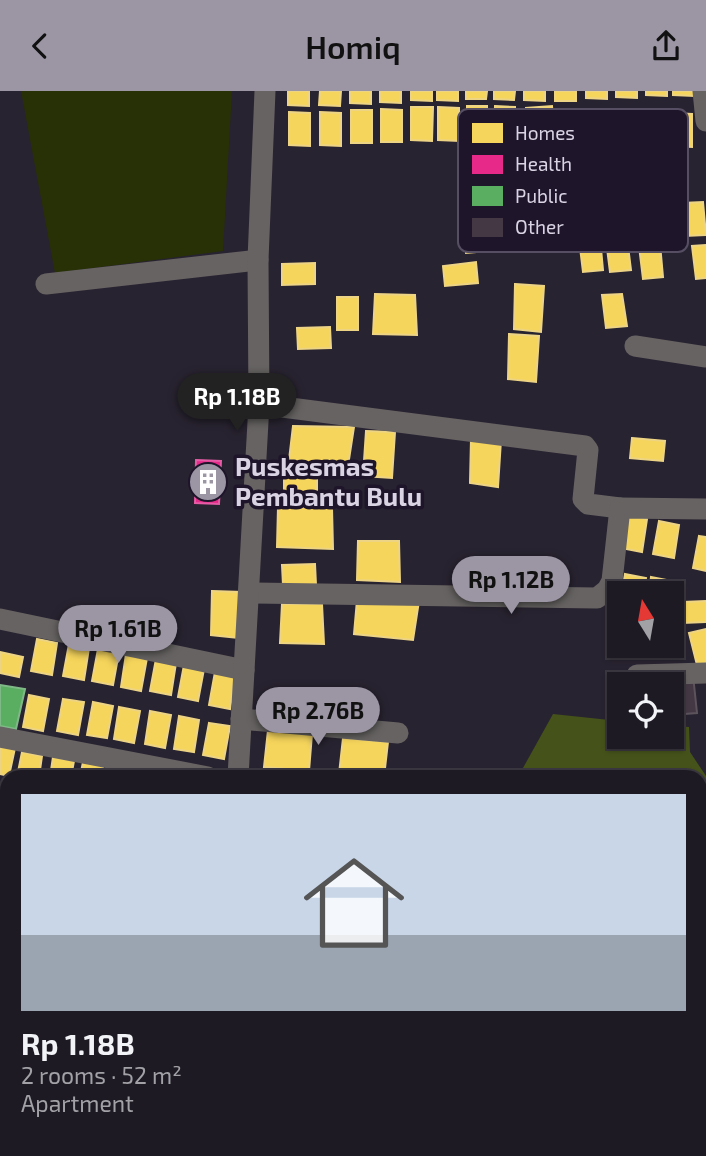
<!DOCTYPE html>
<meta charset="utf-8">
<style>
body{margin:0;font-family:"Exo 2",sans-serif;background:#2b2731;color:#f1f3f6;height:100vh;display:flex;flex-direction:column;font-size:26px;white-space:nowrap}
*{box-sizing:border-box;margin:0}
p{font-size:23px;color:#a1a1a6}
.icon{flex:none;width:38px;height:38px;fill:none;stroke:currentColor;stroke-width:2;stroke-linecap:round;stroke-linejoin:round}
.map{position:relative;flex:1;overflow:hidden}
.panel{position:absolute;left:0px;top:679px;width:707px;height:387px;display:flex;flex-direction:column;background:#1e1a24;border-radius:21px 21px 0 0;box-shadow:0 2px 5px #0004,0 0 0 2px #3c3841}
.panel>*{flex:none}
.needle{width:46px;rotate:349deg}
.controls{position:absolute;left:607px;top:490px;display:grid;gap:14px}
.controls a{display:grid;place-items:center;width:77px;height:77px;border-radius:0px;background:#1e1a24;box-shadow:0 2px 5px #0004,0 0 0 2px #3c3841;font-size:35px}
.price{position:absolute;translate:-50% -60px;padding:0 16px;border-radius:24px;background:#9b95a4;color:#111;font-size:23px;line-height:46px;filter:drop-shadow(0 2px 4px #0008)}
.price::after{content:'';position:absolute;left:50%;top:42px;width:21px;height:16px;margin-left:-10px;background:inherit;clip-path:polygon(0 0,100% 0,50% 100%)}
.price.selected{background:#222;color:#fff}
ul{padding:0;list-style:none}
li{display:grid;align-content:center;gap:14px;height:371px;padding:0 21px}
li span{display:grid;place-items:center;height:217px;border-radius:0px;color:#555}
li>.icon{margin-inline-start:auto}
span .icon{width:126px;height:126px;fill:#fffc;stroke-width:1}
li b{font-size:30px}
header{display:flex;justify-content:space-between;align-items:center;height:91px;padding:0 21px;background:#9b95a4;color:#111;font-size:32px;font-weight:600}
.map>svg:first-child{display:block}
</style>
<header><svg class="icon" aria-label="back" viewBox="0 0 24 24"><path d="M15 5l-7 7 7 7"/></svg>Homiq<svg class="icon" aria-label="share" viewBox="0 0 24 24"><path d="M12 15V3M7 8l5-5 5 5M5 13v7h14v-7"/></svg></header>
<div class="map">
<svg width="706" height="1065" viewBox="0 0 706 1065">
<rect width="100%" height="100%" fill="#282330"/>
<polygon fill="#283106" points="21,0 232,0 223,160 55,182"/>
<g fill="#45521a">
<polygon points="553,623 619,630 620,646 672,646 672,635 689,636 690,661 706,685 706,775 702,775 700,796 700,686 518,686"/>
<polygon points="700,821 706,822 706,935 700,935"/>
<polygon points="700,1024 706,1024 706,1065 617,1065 618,1059 700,1059"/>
<polygon points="228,1059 563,1059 562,1065 228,1065"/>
</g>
<g fill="#f6d55c" stroke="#edd484" stroke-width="2">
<polygon points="288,0 309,0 309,15 288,14"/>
<polygon points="320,0 341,0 340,15 319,14"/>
<polygon points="350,0 371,0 371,13 350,12"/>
<polygon points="380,0 401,0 401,12 380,11"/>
<polygon points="411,0 432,0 432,10 411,9"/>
<polygon points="437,0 458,0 458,10 437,9"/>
<polygon points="466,0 487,0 486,8 466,8"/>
<polygon points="494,0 515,0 514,9 494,8"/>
<polygon points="524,0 545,0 545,10 524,9"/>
<rect x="555" y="0" width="21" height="10"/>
<polygon points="586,0 607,0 607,8 586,7"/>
<polygon points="616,0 637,0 637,7 616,6"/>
<polygon points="646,0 667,0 667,5 646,4"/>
<polygon points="673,0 694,0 694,5 673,4"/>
<rect x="467" y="15" width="20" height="33"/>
<polygon points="495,15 515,16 515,48 494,48"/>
<polygon points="552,15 557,67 528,67 526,17"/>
<polygon points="411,16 433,16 432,50 411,49"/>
<polygon points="438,16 459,17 459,50 438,49"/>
<polygon points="381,18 402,19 402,51 381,51"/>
<rect x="351" y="19" width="21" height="33"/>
<polygon points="289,21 310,22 310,55 289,54"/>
<polygon points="320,21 341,22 341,55 320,54"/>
<polygon points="671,22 692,23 692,56 671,55"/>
<polygon points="703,111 706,144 685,145 682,112"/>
<polygon points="497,138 499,159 466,162 464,141"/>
<polygon points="600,147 603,179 583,181 579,148"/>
<polygon points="627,147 631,179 610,181 606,149"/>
<polygon points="660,153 663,186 643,188 639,155"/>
<polygon points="706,154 706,187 696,188 692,155"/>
<polygon points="476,171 478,192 445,195 443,175"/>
<polygon points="315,172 315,193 282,194 282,173"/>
<polygon points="515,193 544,195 541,241 514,238"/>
<polygon points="375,203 415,204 417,244 373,243"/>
<polygon points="622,203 627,235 606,237 602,204"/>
<rect x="337" y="206" width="21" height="33"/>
<polygon points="330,236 331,257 298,258 297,237"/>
<polygon points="509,243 539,245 536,291 508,288"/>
<polygon points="293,335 354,336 348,375 289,369"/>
<polygon points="366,340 395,341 392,387 363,385"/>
<polygon points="632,347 665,350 663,370 630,367"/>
<polygon points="471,348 501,349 498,396 470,392"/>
<polygon points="317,384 317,405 284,406 284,385"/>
<polygon points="278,416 332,417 333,458 277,456"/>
<polygon points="627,424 647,428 642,461 621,457"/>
<polygon points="659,430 679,434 674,467 653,463"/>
<polygon points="699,445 706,446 706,480 693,477"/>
<polygon points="358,450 399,450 400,491 357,489"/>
<polygon points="315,473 316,494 283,494 282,474"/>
<polygon points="625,483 646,487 643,502 622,502"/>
<polygon points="651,486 672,490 670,502 649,502"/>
<polygon points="212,500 242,501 238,547 211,544"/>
<polygon points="357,509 419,510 413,549 354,543"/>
<polygon points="706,510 706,531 683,532 683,511"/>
<polygon points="282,513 322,513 324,553 280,552"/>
<polygon points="706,538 706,572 697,574 689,542"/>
<polygon points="37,548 57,552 52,584 31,580"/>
<polygon points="69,553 89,557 84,589 63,585"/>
<polygon points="643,555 664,555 663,563 642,559"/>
<polygon points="98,558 119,561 113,594 92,590"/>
<polygon points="0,561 23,566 19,586 0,582"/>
<polygon points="126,563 147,567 141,600 121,596"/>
<polygon points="156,568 176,572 171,604 150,600"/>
<polygon points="184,574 204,578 198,610 178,606"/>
<polygon points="215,581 235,585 230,618 209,614"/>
<polygon points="29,604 49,608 43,640 23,636"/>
<polygon points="63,608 84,611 78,644 57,640"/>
<polygon points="93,611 113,615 107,647 87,644"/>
<polygon points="119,616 140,620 134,652 114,648"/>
<polygon points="150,620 171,624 165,657 145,653"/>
<polygon points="179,625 199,629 194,661 174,658"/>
<polygon points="209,632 230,635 224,668 203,664"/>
<polygon points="268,639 312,643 309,680 264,676"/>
<polygon points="343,647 388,651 384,686 339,683"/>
<polygon points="0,654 15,657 9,685 0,683"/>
<polygon points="22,661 42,665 39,686 17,686"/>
<polygon points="53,666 74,670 71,686 50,686"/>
<polygon points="83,671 103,675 102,686 80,686"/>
<polygon points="111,677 131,681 131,686 109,686"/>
<rect x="0" y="794" width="7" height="21"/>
<rect x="0" y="827" width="7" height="20"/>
<rect x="0" y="856" width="7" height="21"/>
<polygon points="0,884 4,884 5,907 0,907"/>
<polygon points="0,915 7,915 6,936 0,936"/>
<polygon points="0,943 6,943 5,963 0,963"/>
<polygon points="119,1059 119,1065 96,1065 96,1062"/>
<polygon points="122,1059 145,1059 146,1065 123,1065"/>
<polygon points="153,1059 192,1059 193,1065 154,1065"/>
<rect x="10" y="1062" width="33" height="3"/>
</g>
<polygon fill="#e7298a" stroke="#e35ca5" stroke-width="2" points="196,369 221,370 219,413 195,412"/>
<polygon fill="#5aae61" stroke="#80b988" stroke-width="2" points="0,594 25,598 16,638 0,635"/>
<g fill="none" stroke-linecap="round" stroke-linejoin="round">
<g stroke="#041b20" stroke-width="6">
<polyline points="700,739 706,735"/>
<polyline points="483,1059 484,1065"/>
</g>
</g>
<polygon fill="#453845" stroke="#5c545d" stroke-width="2" points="693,584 697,622 672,624 672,593 630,593 629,589"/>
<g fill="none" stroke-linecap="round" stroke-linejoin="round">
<g stroke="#676363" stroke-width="21">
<polyline points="703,0 706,30"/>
<polyline points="46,193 258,169"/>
<polyline points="635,255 706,266"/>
<polyline points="259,313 585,355 588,359 583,408 588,413 620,417"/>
<polyline points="249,502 597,507 607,499 612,490 620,417 706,418"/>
<polyline points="0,528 244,579"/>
<polyline points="637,584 706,582"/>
<polyline points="241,628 398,642"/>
<polyline points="0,646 208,686"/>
<polyline points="238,686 259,313 258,169 265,0"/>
<polyline points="0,776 7,777"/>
<polyline points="700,978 706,978"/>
<polyline points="55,1065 55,1059"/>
<polyline points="216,1065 217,1059"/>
</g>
</g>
<defs>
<symbol id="building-disc" viewBox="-11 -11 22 22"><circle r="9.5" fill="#9b95a4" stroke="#1e152b"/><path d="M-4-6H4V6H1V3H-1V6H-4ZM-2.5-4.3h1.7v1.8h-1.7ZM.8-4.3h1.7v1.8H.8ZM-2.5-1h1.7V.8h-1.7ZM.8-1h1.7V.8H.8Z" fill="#fff"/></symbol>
</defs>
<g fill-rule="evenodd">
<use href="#building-disc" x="186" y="369" width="44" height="44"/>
</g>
<g text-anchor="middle" stroke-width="7" stroke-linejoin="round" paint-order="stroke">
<g font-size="26" font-weight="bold" fill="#d9d3e3" stroke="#1e152b" text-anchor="start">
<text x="235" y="385">Puskesmas<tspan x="235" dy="30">Pembantu Bulu</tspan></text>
</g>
</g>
<rect x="458" y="18" width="230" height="143" rx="10" fill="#1e152b" stroke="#564e62" stroke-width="2"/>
<rect x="472" y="32" width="31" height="20" fill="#f6d55c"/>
<rect x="472" y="64" width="31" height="19" fill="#e7298a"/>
<rect x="472" y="95" width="31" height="20" fill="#5aae61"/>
<rect x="472" y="127" width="31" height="19" fill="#453845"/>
<g font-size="19" fill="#d9d3e3">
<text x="515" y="49">Homes</text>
<text x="515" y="80">Health</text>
<text x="515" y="112">Public</text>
<text x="515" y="143">Other</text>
</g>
</svg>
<div class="controls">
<a><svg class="needle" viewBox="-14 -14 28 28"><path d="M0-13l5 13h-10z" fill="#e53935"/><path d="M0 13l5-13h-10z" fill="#a1a1a6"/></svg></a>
<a><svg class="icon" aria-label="locate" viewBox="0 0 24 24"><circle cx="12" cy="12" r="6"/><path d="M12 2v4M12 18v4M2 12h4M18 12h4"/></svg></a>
</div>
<b class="price selected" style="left:237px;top:342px">Rp 1.18B</b>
<b class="price" style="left:511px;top:525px">Rp 1.12B</b>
<b class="price" style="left:118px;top:574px">Rp 1.61B</b>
<b class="price" style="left:318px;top:656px">Rp 2.76B</b>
<section class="panel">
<ul>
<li><span style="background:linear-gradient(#c9d6e8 65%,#9aa5b1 0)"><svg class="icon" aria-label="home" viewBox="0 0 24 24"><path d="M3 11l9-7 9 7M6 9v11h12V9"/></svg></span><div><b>Rp 1.18B</b><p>2 rooms · 52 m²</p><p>Apartment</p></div></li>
</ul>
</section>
</div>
